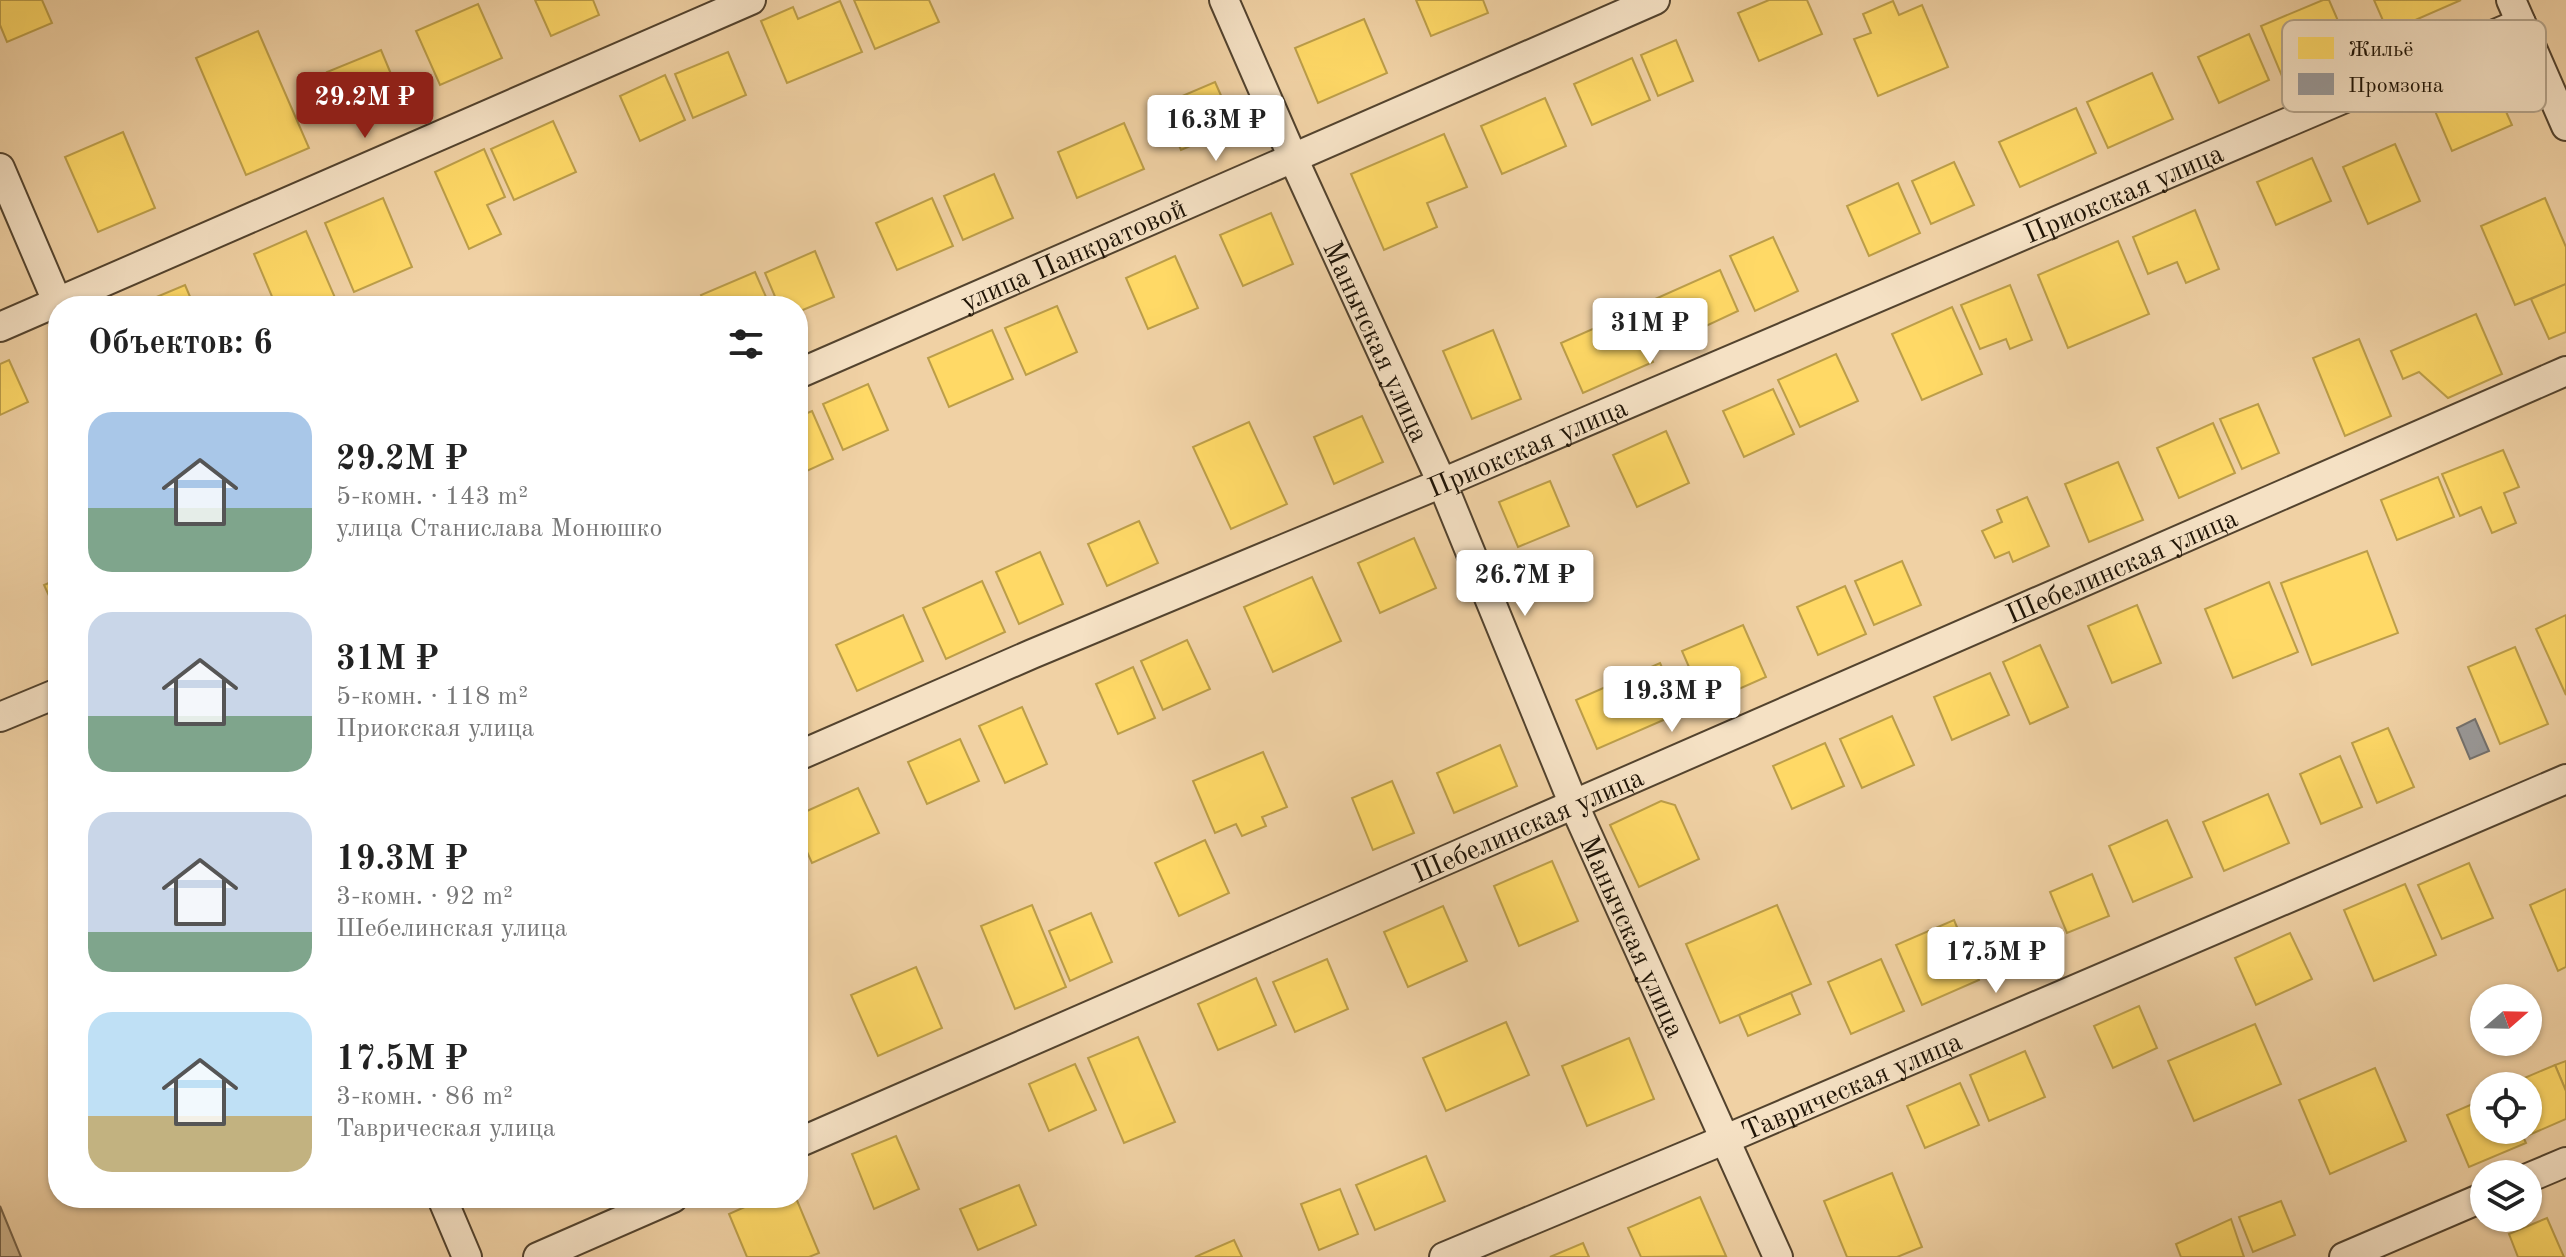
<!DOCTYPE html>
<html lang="ru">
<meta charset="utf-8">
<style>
body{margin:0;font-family:"Old Standard TT",serif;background:#f6f6f6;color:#222;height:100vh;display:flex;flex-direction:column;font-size:30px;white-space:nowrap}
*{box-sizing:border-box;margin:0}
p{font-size:26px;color:#767676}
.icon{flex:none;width:44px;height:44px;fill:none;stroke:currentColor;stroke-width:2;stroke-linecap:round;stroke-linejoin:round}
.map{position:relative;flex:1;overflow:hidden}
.sheet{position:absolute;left:48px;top:296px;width:760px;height:912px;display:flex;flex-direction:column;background:#fff;border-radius:32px;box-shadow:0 2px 6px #0004}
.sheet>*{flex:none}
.needle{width:52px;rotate:70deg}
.tools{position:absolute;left:2470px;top:984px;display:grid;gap:16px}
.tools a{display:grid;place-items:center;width:72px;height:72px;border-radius:50%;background:#fff;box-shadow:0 2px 6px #0004;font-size:40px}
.price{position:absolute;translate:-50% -68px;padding:0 18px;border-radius:8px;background:#fff;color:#222;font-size:26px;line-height:52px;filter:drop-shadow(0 2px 4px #0008)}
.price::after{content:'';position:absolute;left:50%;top:48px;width:24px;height:18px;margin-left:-12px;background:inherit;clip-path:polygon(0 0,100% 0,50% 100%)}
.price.on{background:#8f2418;color:#fff}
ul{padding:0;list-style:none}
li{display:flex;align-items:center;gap:24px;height:200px;padding:0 40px}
li span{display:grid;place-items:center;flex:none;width:224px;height:160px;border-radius:24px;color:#555}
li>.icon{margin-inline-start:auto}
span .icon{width:96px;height:96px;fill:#fffc;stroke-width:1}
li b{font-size:34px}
h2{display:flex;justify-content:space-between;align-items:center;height:96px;padding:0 40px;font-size:34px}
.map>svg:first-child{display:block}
</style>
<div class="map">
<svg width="2566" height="1257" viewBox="0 0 2566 1257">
<rect width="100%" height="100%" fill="#f0d1a4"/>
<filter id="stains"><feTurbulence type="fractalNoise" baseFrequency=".0025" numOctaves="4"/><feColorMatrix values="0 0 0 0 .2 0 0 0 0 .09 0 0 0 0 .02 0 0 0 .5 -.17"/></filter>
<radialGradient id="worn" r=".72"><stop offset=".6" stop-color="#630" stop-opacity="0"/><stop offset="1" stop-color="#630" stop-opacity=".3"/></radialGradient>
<polygon fill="#ccb189" stroke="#766248" stroke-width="2" points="0,1206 21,1257 0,1257"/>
<g fill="#ffd966" stroke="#bc9e49" stroke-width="2">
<polygon points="0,0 42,0 52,23 7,42 0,25"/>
<polygon points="535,0 593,0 599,15 551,36"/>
<polygon points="854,0 929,0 939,22 875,49"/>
<polygon points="1416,0 1483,0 1488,13 1431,36"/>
<polygon points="1769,0 1807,0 1822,34 1759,61 1738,13"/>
<polygon points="2323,0 2329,0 2352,53 2284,81 2261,26"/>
<polygon points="2374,0 2461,0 2388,32"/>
<polygon points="840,1 862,52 787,83 761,21 793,7 798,19"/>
<polygon points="1893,1 1899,15 1922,5 1948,67 1878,96 1854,39 1871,33 1863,14"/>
<polygon points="478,4 502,58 440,85 416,31"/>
<polygon points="1364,19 1387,73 1318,103 1295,48"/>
<polygon points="258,31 309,148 246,175 196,58"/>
<polygon points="2249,34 2269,80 2219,103 2198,57"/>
<polygon points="1676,40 1693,81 1658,96 1641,55"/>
<polygon points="381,50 401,98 347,121 327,72"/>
<polygon points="728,52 746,95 693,118 675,74"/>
<polygon points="1632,58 1650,100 1592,125 1574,84"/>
<polygon points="2152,73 2173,119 2108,148 2087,102"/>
<polygon points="665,75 685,120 640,141 620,96"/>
<polygon points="2491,78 2512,125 2452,151 2432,104"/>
<polygon points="1215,82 1235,127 1181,150 1161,105"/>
<polygon points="1545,98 1566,146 1502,174 1481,126"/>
<polygon points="2076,108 2096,153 2020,187 1999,142"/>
<polygon points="553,121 576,172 514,200 491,149"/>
<polygon points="1124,123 1144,169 1077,198 1058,152"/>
<polygon points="123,132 155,208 98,232 65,157"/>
<polygon points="1444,134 1467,187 1427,203 1437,227 1384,250 1351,174"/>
<polygon points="2395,144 2420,201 2368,224 2343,167"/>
<polygon points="484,149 505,197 487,205 501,234 469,249 435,172"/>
<polygon points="2312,158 2331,201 2276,225 2257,182"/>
<polygon points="1954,162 1974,205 1931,224 1912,181"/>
<polygon points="994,174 1013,218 963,240 944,196"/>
<polygon points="1898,183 1920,233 1869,256 1847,206"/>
<polygon points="383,198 412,267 354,292 325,223"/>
<polygon points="932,198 953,246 897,270 876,223"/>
<polygon points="2545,198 2566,247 2566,284 2515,305 2481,226"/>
<polygon points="2195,210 2219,269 2186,283 2177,262 2148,274 2133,237"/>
<polygon points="1271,213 1293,264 1243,286 1220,235"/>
<polygon points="306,231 336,300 322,306 276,306 254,254"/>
<polygon points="1773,237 1798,291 1755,311 1730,256"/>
<polygon points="2118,241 2149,314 2068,348 2038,275"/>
<polygon points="815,251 834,297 798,312 798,306 779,306 765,273"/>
<polygon points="1175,256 1198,308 1148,329 1126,278"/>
<polygon points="1720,270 1738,311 1674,341 1655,299"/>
<polygon points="755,272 770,306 705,306 701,295"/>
<polygon points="2566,284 2566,332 2549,339 2531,299"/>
<polygon points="185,285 194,306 135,306"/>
<polygon points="2010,285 2032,340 2010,349 2006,339 1980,349 1961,305"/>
<polygon points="1057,306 1077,352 1026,375 1005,328"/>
<polygon points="1952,307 1982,374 1922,400 1892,334"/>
<polygon points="1631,312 1653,362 1583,393 1561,343"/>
<polygon points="2476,314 2502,374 2448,398 2419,372 2403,379 2391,351"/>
<polygon points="992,330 1013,379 949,407 928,358"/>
<polygon points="1493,330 1521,399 1472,419 1443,351"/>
<polygon points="2359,339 2391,416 2345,436 2313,358"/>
<polygon points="1836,354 1858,401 1800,427 1778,380"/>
<polygon points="9,360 28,402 0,415 0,364"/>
<polygon points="868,384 888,430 843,450 823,404"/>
<polygon points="1773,389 1794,434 1744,457 1723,411"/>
<polygon points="2258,404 2279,453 2242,469 2220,419"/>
<polygon points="812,411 833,459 798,475 798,417"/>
<polygon points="1362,416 1383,462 1334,484 1314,437"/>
<polygon points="1249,422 1287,504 1231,529 1193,447"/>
<polygon points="2213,423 2235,473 2179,498 2157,448"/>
<polygon points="1666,431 1689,483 1637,507 1613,455"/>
<polygon points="2503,450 2519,487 2504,493 2516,523 2492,533 2481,507 2460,516 2442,474"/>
<polygon points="2118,462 2143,520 2089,542 2065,484"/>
<polygon points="2438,477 2454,517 2397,540 2381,500"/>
<polygon points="1550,481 1569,526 1518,547 1499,502"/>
<polygon points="2027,497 2049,546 2013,562 2009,552 1995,558 1982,531 2002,522 1997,510"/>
<polygon points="1139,521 1158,563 1107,586 1088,544"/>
<polygon points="1414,538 1436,588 1380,613 1358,563"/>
<polygon points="2367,551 2398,633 2312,665 2281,583"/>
<polygon points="1040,552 1063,604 1019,624 996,572"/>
<polygon points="1902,561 1921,605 1874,625 1855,581"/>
<polygon points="1312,577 1341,641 1273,672 1244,607"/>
<polygon points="58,579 58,615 44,585"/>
<polygon points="982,581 1005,632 946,659 923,608"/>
<polygon points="2269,582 2298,652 2233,678 2205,609"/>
<polygon points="1845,586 1866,634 1818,655 1797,607"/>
<polygon points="2137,605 2161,663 2112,683 2088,626"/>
<polygon points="903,615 923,661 857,691 836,645"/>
<polygon points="2566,615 2566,695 2536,629"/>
<polygon points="1743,625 1766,677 1705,704 1682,651"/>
<polygon points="1187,640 1210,689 1163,710 1141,661"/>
<polygon points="2040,645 2068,707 2030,724 2003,662"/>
<polygon points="2515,647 2548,724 2500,744 2468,667"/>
<polygon points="1660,663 1682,712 1597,749 1576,700"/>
<polygon points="1133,667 1155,718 1118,734 1096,684"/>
<polygon points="1990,673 2009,715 1952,740 1934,697"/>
<polygon points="1022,707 1047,764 1005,783 979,726"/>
<polygon points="1892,716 1914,765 1862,788 1840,739"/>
<polygon points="2388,728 2414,787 2377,803 2352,743"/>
<polygon points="960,739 979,781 927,804 908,762"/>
<polygon points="1825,743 1844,786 1792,809 1773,766"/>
<polygon points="1500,745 1517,786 1454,813 1437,773"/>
<polygon points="1263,752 1287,807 1262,817 1266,826 1242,836 1236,824 1215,833 1193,781"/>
<polygon points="2340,756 2362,807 2321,824 2300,774"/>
<polygon points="1392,781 1414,833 1373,850 1352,798"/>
<polygon points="858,788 879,833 812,863 798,832 798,815"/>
<polygon points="2268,794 2289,843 2224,871 2203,822"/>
<polygon points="1661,801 1675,805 1699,859 1639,887 1610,825"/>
<polygon points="2167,820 2192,877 2133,902 2109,846"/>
<polygon points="1205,840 1229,893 1179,916 1155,863"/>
<polygon points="1552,861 1578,921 1519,946 1494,886"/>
<polygon points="2469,863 2493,918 2442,939 2418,885"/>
<polygon points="2092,874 2109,916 2067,933 2050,892"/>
<polygon points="2405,884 2436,955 2374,981 2344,910"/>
<polygon points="2566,889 2566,967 2558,971 2530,905"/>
<polygon points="1032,905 1066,987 1015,1009 981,926"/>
<polygon points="1777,905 1811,984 1720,1023 1686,944"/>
<polygon points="1443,906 1467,961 1408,987 1384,932"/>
<polygon points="1091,913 1112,962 1070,981 1049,931"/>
<polygon points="1954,920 1979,980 1922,1005 1896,945"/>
<polygon points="2290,933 2312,979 2256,1005 2235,958"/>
<polygon points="1327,959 1348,1009 1295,1032 1273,982"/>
<polygon points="1881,959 1904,1011 1851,1034 1828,982"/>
<polygon points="916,967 942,1028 878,1056 851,995"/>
<polygon points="1256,978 1276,1025 1218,1050 1198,1004"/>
<polygon points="1791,993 1800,1014 1748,1036 1739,1015"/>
<polygon points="2139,1006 2157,1048 2113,1068 2094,1026"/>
<polygon points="1506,1022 1529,1075 1446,1111 1423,1058"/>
<polygon points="2255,1024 2281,1084 2194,1121 2168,1061"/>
<polygon points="1138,1037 1175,1122 1124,1143 1088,1058"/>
<polygon points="1629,1038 1654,1099 1587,1126 1562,1066"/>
<polygon points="2025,1051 2045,1097 1989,1121 1970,1075"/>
<polygon points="2566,1061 2566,1091 2555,1065"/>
<polygon points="1075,1064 1096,1110 1049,1131 1029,1084"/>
<polygon points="2555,1065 2566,1091 2566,1119 2529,1135 2528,1086 2508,1085"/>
<polygon points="2375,1068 2406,1141 2330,1174 2299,1100"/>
<polygon points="1960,1083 1979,1125 1925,1148 1907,1106"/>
<polygon points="2484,1099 2484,1130 2520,1130 2526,1143 2469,1167 2447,1115"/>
<polygon points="896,1136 919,1189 874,1209 852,1154"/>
<polygon points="1426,1156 1445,1201 1375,1230 1356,1185"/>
<polygon points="1892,1173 1922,1247 1897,1257 1847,1257 1824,1201"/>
<polygon points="1019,1185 1036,1225 978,1250 960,1209"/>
<polygon points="1340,1189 1358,1234 1319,1250 1301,1204"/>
<polygon points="1700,1197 1726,1256 1641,1257 1628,1228"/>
<polygon points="765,1198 796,1198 819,1253 809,1257 747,1257 729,1214"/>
<polygon points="2281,1201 2295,1235 2253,1252 2239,1217"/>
<polygon points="2547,1218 2564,1257 2518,1257 2509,1234"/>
<polygon points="2231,1219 2244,1257 2181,1257 2176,1244"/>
<polygon points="1234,1240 1242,1257 1195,1257"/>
<polygon points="1583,1243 1589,1257 1550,1257"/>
</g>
<polygon fill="#999" stroke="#74716d" stroke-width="2" points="2475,719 2489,751 2470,759 2457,728"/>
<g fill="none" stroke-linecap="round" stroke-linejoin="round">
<defs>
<g id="street">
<path id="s1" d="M1224 0 1293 158 1442 483 1574 805 1778 1257"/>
<polyline points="2511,0 2566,126"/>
<polyline points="0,168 59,306"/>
<polyline points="0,327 751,0"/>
<path id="s2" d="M798 374 1655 0"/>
<polyline points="0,717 58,693"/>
<path id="s3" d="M798 756 1032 654 1442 483 2521 23"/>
<path id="s4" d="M798 1143 2566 371"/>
<polyline points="2528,1178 2566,1162"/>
<polyline points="442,1198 467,1257"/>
<polyline points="538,1257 673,1198"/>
<path id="s5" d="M1444 1257 1726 1139 2566 779"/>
<polyline points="2344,1257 2484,1197"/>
</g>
</defs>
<use href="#street" stroke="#53432e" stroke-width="32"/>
<use href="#street" stroke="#f5e1c4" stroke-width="28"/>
</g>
<g text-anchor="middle" stroke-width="8" stroke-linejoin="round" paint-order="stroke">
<g font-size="28" fill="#1f1406" stroke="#f5e1c4">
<text dy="10" stroke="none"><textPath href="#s3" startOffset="1440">Приокская улица</textPath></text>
<text dy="10" stroke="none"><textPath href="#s2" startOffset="300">улица Панкратовой</textPath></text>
<text dy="10" stroke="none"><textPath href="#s1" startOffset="374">Манычская улица</textPath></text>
<text dy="10" stroke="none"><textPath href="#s3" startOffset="792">Приокская улица</textPath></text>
<text dy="10" stroke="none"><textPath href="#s4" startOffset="1444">Шебелинская улица</textPath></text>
<text dy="10" stroke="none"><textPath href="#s4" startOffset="796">Шебелинская улица</textPath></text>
<text dy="10" stroke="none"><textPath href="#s1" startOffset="1022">Манычская улица</textPath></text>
<text dy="10" stroke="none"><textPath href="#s5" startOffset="442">Таврическая улица</textPath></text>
</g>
</g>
<rect x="2282" y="20" width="264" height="92" rx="12" fill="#f5e1c4" stroke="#b5a48b" stroke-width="2"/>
<rect x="2298" y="37" width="36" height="22" fill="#ffd966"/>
<rect x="2298" y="73" width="36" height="22" fill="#999"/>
<g font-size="22" fill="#1f1406">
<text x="2348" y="56">Жильё</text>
<text x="2348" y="92">Промзона</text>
</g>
<rect width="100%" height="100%" filter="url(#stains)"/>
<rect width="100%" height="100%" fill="url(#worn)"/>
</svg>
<div class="tools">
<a><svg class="needle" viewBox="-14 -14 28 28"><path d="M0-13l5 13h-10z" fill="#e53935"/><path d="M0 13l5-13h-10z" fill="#767676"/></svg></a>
<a><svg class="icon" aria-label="locate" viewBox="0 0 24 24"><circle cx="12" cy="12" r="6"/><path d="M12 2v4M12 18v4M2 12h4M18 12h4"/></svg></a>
<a><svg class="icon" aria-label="layers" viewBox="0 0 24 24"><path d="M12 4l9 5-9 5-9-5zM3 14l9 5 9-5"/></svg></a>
</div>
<b class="price on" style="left:365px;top:140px">29.2M ₽</b>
<b class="price" style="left:1216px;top:163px">16.3M ₽</b>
<b class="price" style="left:1650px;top:366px">31M ₽</b>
<b class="price" style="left:1525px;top:618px">26.7M ₽</b>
<b class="price" style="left:1672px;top:734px">19.3M ₽</b>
<b class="price" style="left:1996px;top:995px">17.5M ₽</b>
<section class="sheet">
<h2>Объектов: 6<svg class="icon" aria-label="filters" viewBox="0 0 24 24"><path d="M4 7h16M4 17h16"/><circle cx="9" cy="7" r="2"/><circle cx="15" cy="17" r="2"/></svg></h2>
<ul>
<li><span style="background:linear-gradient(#a9c7e8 60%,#7fa58c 0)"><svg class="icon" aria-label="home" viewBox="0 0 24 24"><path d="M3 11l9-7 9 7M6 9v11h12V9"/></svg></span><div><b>29.2M ₽</b><p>5-комн. · 143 m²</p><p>улица Станислава Монюшко</p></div></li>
<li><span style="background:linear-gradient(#c9d6e8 65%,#7fa58c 0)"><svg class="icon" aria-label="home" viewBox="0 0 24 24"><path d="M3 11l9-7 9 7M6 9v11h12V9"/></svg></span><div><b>31M ₽</b><p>5-комн. · 118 m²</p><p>Приокская улица</p></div></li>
<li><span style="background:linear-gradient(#c9d6e8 75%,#7fa58c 0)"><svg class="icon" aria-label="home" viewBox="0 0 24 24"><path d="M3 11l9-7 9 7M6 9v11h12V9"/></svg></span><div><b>19.3M ₽</b><p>3-комн. · 92 m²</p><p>Шебелинская улица</p></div></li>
<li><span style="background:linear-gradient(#bfe0f5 65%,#c2b280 0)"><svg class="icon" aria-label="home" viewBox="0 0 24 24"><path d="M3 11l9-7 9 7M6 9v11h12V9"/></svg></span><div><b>17.5M ₽</b><p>3-комн. · 86 m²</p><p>Таврическая улица</p></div></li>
</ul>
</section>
</div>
